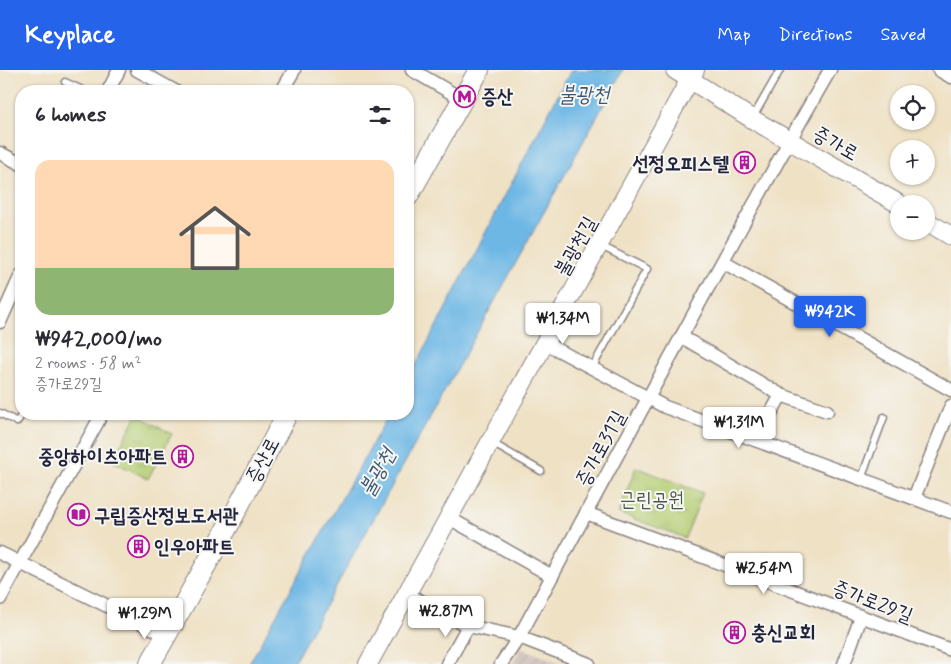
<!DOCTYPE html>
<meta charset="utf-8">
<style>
body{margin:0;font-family:Mynerve,"Poor Story",sans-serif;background:#f2f2f3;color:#2b2b33;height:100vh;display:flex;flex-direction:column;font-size:19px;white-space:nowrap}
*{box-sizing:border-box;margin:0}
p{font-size:16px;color:#7c7c81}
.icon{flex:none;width:28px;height:28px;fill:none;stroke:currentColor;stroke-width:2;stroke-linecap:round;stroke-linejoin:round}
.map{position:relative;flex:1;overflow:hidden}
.drawer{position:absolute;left:15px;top:15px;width:399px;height:335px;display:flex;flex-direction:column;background:#fff;border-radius:20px;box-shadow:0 1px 4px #0004}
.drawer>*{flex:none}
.tools{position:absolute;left:890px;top:15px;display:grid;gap:10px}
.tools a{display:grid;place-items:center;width:45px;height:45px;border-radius:50%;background:#fff;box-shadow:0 1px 4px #0004;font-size:25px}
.price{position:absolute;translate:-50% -42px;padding:0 11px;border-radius:5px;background:#fff;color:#222;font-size:16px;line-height:32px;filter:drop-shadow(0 1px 2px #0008)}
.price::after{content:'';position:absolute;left:50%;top:30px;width:15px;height:11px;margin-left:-8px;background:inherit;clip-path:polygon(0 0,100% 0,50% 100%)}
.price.active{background:#2563eb;color:#fff}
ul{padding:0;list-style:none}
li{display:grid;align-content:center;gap:10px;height:265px;padding:0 20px}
li span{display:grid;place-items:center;height:155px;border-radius:15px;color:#555}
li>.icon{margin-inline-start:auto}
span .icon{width:90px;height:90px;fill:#fffc;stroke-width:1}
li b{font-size:21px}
h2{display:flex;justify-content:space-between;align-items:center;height:60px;padding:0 20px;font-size:21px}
header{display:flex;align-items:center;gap:30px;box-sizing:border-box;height:70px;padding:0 25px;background:#2563eb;color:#fff}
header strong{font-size:24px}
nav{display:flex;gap:28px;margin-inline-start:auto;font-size:18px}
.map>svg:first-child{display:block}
</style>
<header>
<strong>Keyplace</strong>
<nav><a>Map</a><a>Directions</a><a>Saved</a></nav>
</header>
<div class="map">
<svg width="951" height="594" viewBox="0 0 951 594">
<defs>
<pattern id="industrial-furrows" width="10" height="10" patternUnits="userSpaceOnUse" patternTransform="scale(1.25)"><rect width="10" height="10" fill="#cfc0ba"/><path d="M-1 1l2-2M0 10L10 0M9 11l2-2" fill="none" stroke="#b1a5a1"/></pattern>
<pattern id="park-tufts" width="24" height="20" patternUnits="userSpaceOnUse" patternTransform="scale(1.25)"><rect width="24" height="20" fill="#b3cc71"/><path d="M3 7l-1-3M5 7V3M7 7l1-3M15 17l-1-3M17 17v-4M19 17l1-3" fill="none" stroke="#9aaf63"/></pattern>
</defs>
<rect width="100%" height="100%" fill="#f6f6f2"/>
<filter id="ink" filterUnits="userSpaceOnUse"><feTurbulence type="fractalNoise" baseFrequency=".02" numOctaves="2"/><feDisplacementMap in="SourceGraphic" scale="10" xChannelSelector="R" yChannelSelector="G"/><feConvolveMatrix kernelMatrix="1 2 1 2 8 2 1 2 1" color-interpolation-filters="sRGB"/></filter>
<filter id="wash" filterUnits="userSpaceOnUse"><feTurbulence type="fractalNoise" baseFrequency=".0096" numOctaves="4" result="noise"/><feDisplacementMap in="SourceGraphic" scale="20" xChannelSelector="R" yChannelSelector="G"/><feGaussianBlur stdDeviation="1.12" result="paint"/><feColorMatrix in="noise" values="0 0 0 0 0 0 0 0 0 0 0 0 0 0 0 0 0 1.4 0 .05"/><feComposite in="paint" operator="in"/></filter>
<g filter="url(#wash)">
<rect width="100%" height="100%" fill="#efe1c4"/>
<polygon fill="url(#industrial-furrows)" points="521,578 563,594 512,594"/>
<g fill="url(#park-tufts)" stroke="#6a7756">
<polygon points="137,345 172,364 148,409 112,391"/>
<polygon points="636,397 703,423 685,468 618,443"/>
</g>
<polygon fill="#6db7e5" stroke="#486c90" points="571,0 623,0 293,594 249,594 389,344 408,344 408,310"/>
</g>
<g filter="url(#ink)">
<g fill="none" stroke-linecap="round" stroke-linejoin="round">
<defs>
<g id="lane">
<polyline points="65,12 85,21"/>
<polyline points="752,49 780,0"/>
<polyline points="592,298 647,199 601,176"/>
<polyline points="0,343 17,352 22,344"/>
<polyline points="492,373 541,401"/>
<polyline points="861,409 884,347"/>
</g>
<g id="street">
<polyline points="137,0 175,21"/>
<polyline points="412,0 462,29"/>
<polyline points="939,0 951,7"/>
<polyline points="108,21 119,0"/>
<polyline points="282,21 294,0"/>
<polyline points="0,83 21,94"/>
<polyline points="723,192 951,320"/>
<polyline points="0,252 21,205"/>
<polyline points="682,267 781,325 827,341"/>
<polyline points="545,273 665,337 951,442"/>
<polyline points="756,370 781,325"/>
<polyline points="914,428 951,336"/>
<polyline points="586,443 951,580"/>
<polyline points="449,448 552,506"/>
<polyline points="0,483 166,565"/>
<polyline points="407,524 468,556 519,567 589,594"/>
<polyline points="0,529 102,344"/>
<polyline points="447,594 468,556"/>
<path d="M501 594 519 567C622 378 722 187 830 0"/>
<polyline points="844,594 861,547"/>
</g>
<g id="secondary">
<polyline points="675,0 752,49 899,134"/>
<polyline points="926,151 951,166"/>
<polyline points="368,594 695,0"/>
</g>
<g id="primary">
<polyline points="408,126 479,0"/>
<polyline points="150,594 228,456 287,344"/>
</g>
</defs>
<use href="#lane" stroke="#888280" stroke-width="9"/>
<use href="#street" stroke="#888280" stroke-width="15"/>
<use href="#secondary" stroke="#888280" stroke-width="20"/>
<use href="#primary" stroke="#888280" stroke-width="22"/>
<use href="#lane" stroke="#fff" stroke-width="6"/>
<use href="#street" stroke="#fff" stroke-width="12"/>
<use href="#secondary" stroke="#fff" stroke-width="18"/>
<use href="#primary" stroke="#fff" stroke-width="20"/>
</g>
</g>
<defs>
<symbol id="metro-ring" viewBox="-11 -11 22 22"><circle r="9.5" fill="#f6f6f2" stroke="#b5179e" stroke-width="1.5"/><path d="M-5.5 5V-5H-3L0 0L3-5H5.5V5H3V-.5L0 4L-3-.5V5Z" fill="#b5179e"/></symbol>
<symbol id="building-ring" viewBox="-11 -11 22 22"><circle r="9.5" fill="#f6f6f2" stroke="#b5179e" stroke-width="1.5"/><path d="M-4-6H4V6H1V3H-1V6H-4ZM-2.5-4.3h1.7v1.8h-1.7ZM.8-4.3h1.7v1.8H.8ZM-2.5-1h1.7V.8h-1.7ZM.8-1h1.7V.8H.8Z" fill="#b5179e"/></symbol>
<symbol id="library-ring" viewBox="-11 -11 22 22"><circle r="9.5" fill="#f6f6f2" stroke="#b5179e" stroke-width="1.5"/><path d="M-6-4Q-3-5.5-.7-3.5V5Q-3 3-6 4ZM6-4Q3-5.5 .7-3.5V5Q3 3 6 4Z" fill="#b5179e"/></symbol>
</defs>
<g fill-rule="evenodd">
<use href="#metro-ring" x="452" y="14" width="25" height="25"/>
<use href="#building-ring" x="732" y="80" width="25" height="25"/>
<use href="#building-ring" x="170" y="374" width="25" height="25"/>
<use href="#library-ring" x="66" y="432" width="25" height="25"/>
<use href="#building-ring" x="126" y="464" width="25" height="25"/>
<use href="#building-ring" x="722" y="550" width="25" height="25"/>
</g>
<g text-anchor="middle" stroke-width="4" stroke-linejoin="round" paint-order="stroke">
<g font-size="20" font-weight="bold" fill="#22223b" stroke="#f6f6f2" text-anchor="start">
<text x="481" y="33">증산</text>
<text x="729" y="100" text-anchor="end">선정오피스텔</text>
<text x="167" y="393" text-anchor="end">중앙하이츠아파트</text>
<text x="94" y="452">구립증산정보도서관</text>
<text x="154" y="483">인우아파트</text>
<text x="751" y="569">충신교회</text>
</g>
<g font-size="20" fill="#22223b" stroke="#f6f6f2">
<text transform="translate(836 73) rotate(30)" y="7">증가로</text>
<text transform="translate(575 176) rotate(-61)" y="7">불광천길</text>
<text transform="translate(600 378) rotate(-62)" y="7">증가로31길</text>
<text transform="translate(262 390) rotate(-62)" y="7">증산로</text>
<text transform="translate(873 531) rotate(21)" y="7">증가로29길</text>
</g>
<g font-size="20" fill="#4e554b" stroke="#f6f6f2">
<text x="652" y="436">근린공원</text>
</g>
<g font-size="21" font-style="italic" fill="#3c5676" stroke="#f6f6f2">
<text x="584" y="31">불광천</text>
<text transform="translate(377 402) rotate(-61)" y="7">불광천</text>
</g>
</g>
</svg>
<div class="tools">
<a><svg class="icon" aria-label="locate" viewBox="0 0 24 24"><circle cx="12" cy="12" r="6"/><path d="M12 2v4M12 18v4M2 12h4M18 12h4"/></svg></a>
<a>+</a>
<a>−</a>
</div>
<b class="price active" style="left:830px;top:268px">₩942K</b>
<b class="price" style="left:563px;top:275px">₩1.34M</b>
<b class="price" style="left:739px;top:379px">₩1.31M</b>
<b class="price" style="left:764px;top:525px">₩2.54M</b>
<b class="price" style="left:446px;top:568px">₩2.87M</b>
<b class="price" style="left:145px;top:570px">₩1.29M</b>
<section class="drawer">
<h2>6 homes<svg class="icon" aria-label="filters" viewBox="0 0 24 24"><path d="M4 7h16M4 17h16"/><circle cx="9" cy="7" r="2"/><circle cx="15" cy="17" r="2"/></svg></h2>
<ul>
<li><span style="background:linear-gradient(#ffd9b3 70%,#8fb573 0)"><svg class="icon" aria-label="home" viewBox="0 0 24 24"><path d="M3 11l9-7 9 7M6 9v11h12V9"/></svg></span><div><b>₩942,000/mo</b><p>2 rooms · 58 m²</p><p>증가로29길</p></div></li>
</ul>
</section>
</div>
